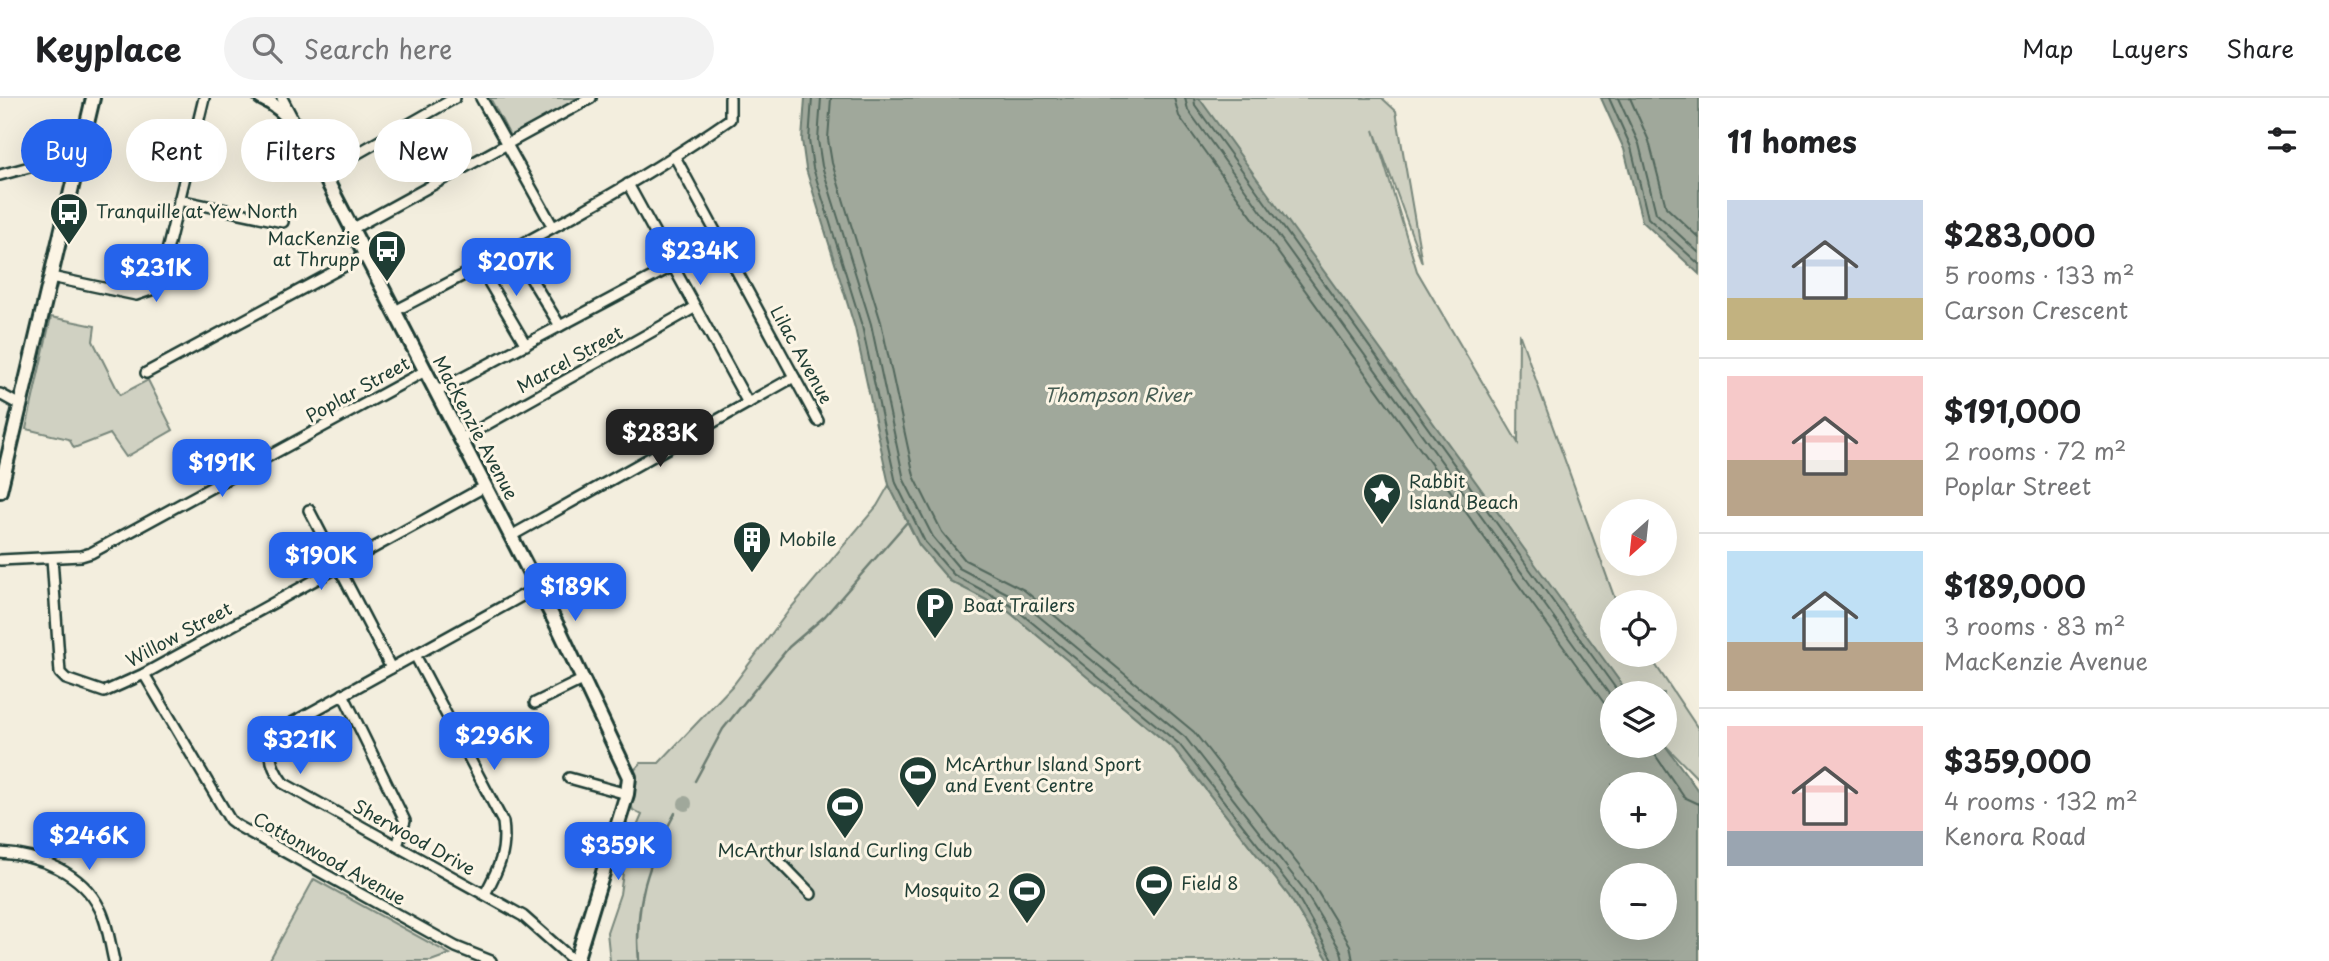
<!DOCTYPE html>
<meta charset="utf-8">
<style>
body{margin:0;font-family:"Playpen Sans",sans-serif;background:#f2f2f2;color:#202124;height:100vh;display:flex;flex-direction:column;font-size:26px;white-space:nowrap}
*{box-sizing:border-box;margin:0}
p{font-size:23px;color:#757577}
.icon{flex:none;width:38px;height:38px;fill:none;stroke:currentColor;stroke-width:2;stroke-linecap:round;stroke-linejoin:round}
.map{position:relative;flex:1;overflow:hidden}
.panel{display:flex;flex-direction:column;background:#fff;width:630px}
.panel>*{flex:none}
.top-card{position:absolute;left:21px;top:21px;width:665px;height:63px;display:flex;gap:14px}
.needle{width:46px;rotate:207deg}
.tools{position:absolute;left:1600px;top:401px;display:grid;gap:14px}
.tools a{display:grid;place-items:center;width:77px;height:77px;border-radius:50%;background:#fff;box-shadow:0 7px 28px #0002;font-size:35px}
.price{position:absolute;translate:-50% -60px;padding:0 16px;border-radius:14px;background:#2563eb;color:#fff;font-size:23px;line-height:46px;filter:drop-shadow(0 2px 4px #0008)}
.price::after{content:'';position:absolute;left:50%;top:42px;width:21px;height:16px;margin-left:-10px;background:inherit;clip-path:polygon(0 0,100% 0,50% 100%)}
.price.on{background:#222;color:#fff}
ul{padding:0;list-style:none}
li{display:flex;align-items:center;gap:21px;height:175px;padding:0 28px}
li+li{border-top:2px solid #e0e0e0}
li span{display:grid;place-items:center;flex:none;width:196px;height:140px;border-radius:0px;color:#555}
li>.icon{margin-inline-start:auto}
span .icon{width:84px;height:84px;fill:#fffc;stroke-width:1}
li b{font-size:30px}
h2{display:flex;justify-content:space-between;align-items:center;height:84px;padding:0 28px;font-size:30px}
.pill{padding:0 24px;border-radius:32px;background:#fff;box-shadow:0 7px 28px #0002;font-size:24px;line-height:63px}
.pill.on{background:#2563eb;color:#fff}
header{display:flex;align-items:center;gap:42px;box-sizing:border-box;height:98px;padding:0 35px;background:#fff;border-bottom:2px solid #e0e0e0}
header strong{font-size:33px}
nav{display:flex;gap:38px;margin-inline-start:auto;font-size:24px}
.search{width:490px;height:63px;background:#f2f2f2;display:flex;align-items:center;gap:18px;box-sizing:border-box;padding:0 24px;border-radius:38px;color:#757577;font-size:26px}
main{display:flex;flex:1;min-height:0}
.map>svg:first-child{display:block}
</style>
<header>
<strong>Keyplace</strong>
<div class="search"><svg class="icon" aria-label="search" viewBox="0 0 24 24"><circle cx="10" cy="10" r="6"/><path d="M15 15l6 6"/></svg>Search here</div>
<nav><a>Map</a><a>Layers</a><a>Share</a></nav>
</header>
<main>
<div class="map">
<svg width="1699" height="863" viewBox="0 0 1699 863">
<rect width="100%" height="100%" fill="#f3eede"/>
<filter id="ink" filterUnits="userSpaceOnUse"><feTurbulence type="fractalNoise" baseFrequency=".0143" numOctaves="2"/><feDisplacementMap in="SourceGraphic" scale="14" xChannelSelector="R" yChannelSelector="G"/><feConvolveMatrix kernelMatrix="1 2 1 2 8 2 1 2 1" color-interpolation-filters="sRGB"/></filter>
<g filter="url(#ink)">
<g fill="#d0d1c2" stroke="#78877b" stroke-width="2">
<polygon points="490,0 580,0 510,38"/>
<polygon points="1162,0 1382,0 1396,13 1422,165 1374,32 1417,173 1518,345 1519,235 1616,504 1612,504 1612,556 1649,557 1699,632 1699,682 1664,646 1664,595 1616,595"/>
<polygon points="51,219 95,228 93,243 120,297 148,282 173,332 126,359 110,336 74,350 69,341 26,331"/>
<polygon points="889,387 919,447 950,483 1008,513 1174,651 1289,798 1329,863 610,863 607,834 620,796 626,754 642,717 633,712 622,685 641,665 659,665 734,586 790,511 877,408"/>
<polygon points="314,781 450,856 431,863 269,863"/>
</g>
<g fill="#a0a89b" stroke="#6c7d72" stroke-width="2" fill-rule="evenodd">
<path d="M805 0H1199L1628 595H1612V648L1664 646 1699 694V863H1329L1289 798 1174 651 1008 513 950 483 919 447 889 387 855 230 806 71 802 42ZM1612 686H1664V738H1612ZM1612 777H1664V830H1612Z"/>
<polygon points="1601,0 1699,0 1699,176 1642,123 1624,51"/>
</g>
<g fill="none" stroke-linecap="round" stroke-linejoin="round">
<g stroke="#53685d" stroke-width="2">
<polyline points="812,0 809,42 813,70 862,228 896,385 925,444 954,477 1012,508 1179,646 1295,794 1334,863"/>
<polyline points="821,0 818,42 822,68 871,226 904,382 933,439 959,470 1018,501 1185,639 1302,789 1341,853 1343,863"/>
<polyline points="831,0 828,41 832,65 881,224 914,378 942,434 965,462 1024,492 1194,634 1311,783 1350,847 1353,863"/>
<polyline points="1174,0 1179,18 1612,616"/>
<polyline points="1185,0 1188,12 1612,600"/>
<polyline points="1194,0 1195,7 1619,595"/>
<polyline points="1609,0 1631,49 1648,120 1699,166"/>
<polyline points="1618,0 1639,46 1656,115 1699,155"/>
<polyline points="1630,0 1649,43 1666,109 1699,140"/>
<polyline points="1649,648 1684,699 1699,706"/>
</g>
<g stroke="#6c7d72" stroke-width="2.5">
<polyline points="695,683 723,631 760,585 789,549 825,518 908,423"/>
<path d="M639 863C634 805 648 765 675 715"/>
</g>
<polyline stroke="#a0a89b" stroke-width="14" points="685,706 685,705"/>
<defs>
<g id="street">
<polyline points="282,0 293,21"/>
<polyline points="481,0 553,129"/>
<polyline points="675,59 818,323"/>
<polyline points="323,75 455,0"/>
<polyline points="0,77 81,55"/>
<polyline points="628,86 748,305"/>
<polyline points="179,102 283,124"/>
<polyline points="352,131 591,0"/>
<polyline points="513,151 560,228"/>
<polyline points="480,169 526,247"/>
<polyline points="51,179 136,197 151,192 161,178 204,0"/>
<path d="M393 214C508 154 624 95 730 21V0"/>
<polyline points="146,275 365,157"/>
<polyline points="436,294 671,169"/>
<polyline points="0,296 20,307"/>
<polyline points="461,341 694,210"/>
<polyline points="309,412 391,570"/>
<polyline points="511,438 794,279"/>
<polyline points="52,460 60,575 66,581 104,594 144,576 486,388"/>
<polyline points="0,462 81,458 91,455 425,273"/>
<path d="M538 489 281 631C267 652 268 665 283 685L523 818 574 863"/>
<path d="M415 557 503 724C507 754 499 770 485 796"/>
<polyline points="144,576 230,722 238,728 456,849 491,863"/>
<polyline points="343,596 405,723 397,748"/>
<polyline points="535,605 584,581"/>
<polyline points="569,680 627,696"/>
<path d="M0 755C38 757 82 774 100 811 108 826 110 847 114 863"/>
<polyline points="772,756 811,796"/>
</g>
<g id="secondary">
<path d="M261 0C293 14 307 46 323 75L560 533 629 679 627 696 576 863"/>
<polyline points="0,393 93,0"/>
</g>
</defs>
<use href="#street" stroke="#1f3d34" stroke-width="14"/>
<use href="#secondary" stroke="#1f3d34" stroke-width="18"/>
<use href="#street" stroke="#fcf5e5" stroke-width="9"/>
<use href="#secondary" stroke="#fcf5e5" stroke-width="12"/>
</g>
</g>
<defs>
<symbol id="bus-pin" viewBox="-11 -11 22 30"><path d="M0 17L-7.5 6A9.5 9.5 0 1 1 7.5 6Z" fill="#1f3d34" stroke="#fcf5e5"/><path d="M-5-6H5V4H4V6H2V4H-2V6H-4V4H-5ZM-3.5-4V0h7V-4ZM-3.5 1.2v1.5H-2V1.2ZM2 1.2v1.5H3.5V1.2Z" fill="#fff"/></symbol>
<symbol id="sight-pin" viewBox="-11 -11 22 30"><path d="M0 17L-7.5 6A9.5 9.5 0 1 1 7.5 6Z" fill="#1f3d34" stroke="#fcf5e5"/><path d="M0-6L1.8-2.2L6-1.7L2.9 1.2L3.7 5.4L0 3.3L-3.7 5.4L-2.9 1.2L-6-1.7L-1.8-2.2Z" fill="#fff"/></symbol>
<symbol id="building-pin" viewBox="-11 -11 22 30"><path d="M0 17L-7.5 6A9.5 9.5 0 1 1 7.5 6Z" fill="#1f3d34" stroke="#fcf5e5"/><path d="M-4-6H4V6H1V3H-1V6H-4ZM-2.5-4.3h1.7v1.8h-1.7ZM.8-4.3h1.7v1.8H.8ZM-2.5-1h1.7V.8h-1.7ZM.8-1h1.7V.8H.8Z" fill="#fff"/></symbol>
<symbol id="parking-pin" viewBox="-11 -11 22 30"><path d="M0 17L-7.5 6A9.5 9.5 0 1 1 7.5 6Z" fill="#1f3d34" stroke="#fcf5e5"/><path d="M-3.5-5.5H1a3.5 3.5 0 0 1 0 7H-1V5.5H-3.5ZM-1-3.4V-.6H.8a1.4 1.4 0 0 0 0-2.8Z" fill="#fff"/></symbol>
<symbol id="stadium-pin" viewBox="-11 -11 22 30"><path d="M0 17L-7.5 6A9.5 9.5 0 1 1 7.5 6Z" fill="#1f3d34" stroke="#fcf5e5"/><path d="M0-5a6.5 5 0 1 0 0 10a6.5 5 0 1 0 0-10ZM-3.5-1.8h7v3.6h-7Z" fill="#fff"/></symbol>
</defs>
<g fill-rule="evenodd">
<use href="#bus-pin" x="47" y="92" width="44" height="60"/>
<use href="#bus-pin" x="365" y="129" width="44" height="60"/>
<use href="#sight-pin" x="1360" y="372" width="44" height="60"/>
<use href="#building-pin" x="730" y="420" width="44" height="60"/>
<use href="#parking-pin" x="913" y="486" width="44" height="60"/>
<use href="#stadium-pin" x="896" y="655" width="44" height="60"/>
<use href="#stadium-pin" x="823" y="686" width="44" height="60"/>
<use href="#stadium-pin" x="1132" y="764" width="44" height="60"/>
<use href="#stadium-pin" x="1005" y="771" width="44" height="60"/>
</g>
<g text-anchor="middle" stroke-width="6" stroke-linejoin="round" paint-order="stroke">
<g font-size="18" fill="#1f3d34" stroke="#fcf5e5" text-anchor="start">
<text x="96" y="120">Tranquille at Yew North</text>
<text x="360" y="147" text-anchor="end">MacKenzie<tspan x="360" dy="21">at Thrupp</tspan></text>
<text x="1409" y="390">Rabbit<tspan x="1409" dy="21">Island Beach</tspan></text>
<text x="779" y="448">Mobile</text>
<text x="962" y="514">Boat Trailers</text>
<text x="945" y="673">McArthur Island Sport<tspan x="945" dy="21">and Event Centre</tspan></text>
<text x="845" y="759" text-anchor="middle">McArthur Island Curling Club</text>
<text x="1181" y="792">Field 8</text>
<text x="1000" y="799" text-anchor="end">Mosquito 2</text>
</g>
<g font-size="18" fill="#1f3d34" stroke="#fcf5e5">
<text transform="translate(801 257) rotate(61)" y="6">Lilac Avenue</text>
<text transform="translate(570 262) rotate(-29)" y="6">Marcel Street</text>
<text transform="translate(358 292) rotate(-29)" y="6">Poplar Street</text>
<text transform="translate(475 330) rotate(62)" y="6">MacKenzie Avenue</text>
<text transform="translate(179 537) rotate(-28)" y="6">Willow Street</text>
<text transform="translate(414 740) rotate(29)" y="6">Sherwood Drive</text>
<text transform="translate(329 761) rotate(29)" y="6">Cottonwood Avenue</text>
</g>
<g font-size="19" font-style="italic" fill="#465d53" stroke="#fcf5e5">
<text x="1117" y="304">Thompson River</text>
</g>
</g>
</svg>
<div class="tools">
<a><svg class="needle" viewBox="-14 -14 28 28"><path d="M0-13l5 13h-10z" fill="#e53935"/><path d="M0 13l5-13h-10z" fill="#757577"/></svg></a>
<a><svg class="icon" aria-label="locate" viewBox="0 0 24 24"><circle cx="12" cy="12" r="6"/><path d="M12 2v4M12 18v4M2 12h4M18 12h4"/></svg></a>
<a><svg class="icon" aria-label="layers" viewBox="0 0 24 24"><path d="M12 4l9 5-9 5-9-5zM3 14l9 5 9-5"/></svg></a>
<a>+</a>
<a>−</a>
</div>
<b class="price" style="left:700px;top:189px">$234K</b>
<b class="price" style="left:516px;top:200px">$207K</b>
<b class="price" style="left:156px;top:206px">$231K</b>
<b class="price on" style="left:660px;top:371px">$283K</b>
<b class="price" style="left:222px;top:401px">$191K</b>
<b class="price" style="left:321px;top:494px">$190K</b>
<b class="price" style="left:575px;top:525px">$189K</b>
<b class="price" style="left:494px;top:674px">$296K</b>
<b class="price" style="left:300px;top:678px">$321K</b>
<b class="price" style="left:89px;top:774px">$246K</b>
<b class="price" style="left:618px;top:784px">$359K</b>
<div class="top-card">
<a class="pill on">Buy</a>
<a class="pill">Rent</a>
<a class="pill">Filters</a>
<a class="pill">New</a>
</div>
</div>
<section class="panel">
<h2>11 homes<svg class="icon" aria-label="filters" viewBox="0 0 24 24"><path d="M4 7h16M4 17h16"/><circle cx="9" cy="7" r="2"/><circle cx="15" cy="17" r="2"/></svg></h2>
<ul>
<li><span style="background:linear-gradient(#c9d6e8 70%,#c2b280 0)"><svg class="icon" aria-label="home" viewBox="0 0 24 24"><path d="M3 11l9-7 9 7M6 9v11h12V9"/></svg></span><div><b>$283,000</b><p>5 rooms · 133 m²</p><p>Carson Crescent</p></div></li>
<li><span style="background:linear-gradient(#f6c9c9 60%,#b9a48a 0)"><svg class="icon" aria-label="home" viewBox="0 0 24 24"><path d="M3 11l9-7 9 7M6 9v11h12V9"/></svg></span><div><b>$191,000</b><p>2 rooms · 72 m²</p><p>Poplar Street</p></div></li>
<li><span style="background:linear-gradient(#bfe0f5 65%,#b9a48a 0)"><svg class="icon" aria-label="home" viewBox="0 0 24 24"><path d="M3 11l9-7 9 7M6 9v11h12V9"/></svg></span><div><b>$189,000</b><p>3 rooms · 83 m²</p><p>MacKenzie Avenue</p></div></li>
<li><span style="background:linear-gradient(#f6c9c9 75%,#9aa5b1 0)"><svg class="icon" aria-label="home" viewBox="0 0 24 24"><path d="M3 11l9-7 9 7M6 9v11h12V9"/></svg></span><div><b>$359,000</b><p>4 rooms · 132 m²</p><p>Kenora Road</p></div></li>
</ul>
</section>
</main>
